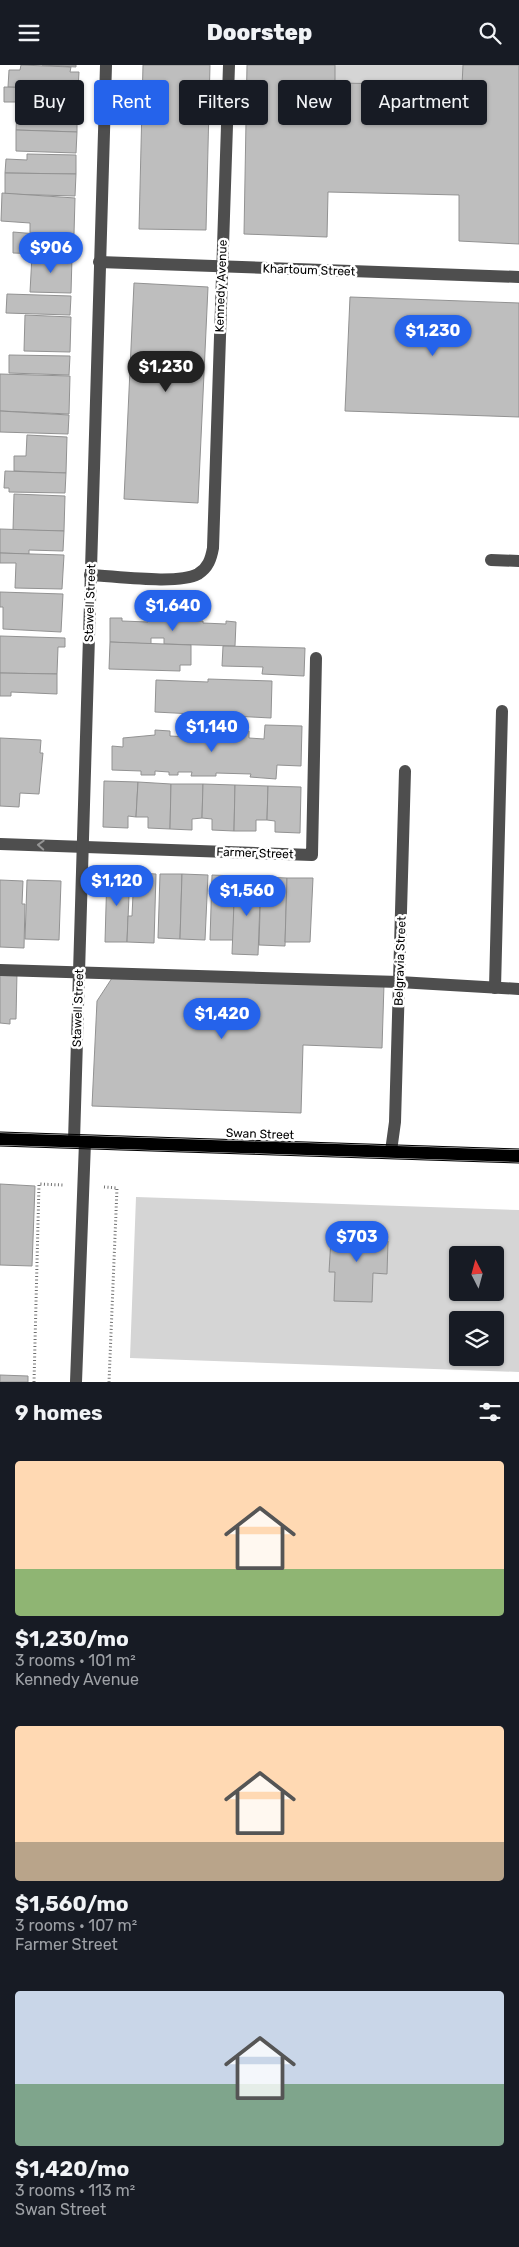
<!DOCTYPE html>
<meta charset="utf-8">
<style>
body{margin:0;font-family:Rubik,sans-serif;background:#20242c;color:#f1f3f6;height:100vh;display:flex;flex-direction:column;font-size:19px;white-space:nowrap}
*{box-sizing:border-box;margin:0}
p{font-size:16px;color:#9ea1a6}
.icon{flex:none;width:28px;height:28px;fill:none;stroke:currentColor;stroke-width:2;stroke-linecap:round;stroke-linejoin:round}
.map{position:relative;height:1317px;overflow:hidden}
.side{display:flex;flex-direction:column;background:#171b24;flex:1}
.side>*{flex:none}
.hud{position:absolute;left:15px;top:15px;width:490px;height:45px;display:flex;gap:10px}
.needle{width:32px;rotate:354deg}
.fabs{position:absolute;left:449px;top:1181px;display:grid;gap:10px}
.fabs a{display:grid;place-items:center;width:55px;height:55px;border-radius:5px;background:#171b24;box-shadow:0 1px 4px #0004;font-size:25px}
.price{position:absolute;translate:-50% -42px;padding:0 11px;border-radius:18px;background:#2563eb;color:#fff;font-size:16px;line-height:32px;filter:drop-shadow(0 1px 2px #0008)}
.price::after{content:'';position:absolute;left:50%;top:30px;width:15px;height:11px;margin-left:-8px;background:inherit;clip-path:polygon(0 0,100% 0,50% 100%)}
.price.on{background:#222;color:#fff}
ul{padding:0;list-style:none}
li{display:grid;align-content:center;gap:10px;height:265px;padding:0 15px}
li span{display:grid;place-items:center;height:155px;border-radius:5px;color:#555}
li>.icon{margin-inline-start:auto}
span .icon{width:90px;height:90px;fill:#fffc;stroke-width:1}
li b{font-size:21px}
h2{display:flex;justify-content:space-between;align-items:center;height:60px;padding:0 15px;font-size:21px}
.chip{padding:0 18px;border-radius:5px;background:#171b24;box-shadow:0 1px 4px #0004;font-size:18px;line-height:45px}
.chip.on{background:#2563eb;color:#fff}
header{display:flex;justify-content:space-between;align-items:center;height:65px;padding:0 15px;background:#171b24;font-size:22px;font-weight:800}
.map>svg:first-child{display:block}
</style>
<header><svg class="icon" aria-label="menu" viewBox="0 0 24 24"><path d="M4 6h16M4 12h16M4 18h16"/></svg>Doorstep<svg class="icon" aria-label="search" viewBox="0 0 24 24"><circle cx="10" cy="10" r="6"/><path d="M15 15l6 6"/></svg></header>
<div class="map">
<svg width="519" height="1317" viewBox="0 0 519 1317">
<rect width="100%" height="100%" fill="#fff"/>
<g fill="#d5d5d5" fill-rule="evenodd">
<polygon points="335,0 463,0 462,20 335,18"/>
<path d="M136 1132 519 1145V1307L130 1293ZM458 1190H495V1228H458ZM458 1255H495V1292H458Z"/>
</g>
<g fill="#bebebe" stroke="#929292">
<polygon points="21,0 71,2 70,7 79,7 78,24 8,22 9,5 20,5"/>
<polygon points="42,0 76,0 76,2"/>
<polygon points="143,0 210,0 206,165 139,164"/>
<polygon points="247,0 335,0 335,18 462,20 463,0 519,0 519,179 459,176 459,130 328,127 327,172 244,169"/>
<polygon points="4,22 78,24 77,46 17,44 17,37 4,37"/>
<polygon points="17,44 77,46 77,67 16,65"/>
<polygon points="16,65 77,67 76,88 16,86"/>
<polygon points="27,89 76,90 76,109 5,108 6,94 27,95"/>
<polygon points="5,108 76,109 75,131 5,129"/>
<polygon points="2,128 75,133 74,169 30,168 30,158 1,156"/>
<polygon points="13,167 73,172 72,190 13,188"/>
<polygon points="32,190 72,192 71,228 30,227"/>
<polygon points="134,218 208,222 198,438 124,434"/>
<polygon points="7,229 71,231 70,250 6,248"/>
<polygon points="350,232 519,238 519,352 345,346"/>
<polygon points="25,250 71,252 70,287 24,286"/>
<polygon points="9,290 70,291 69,310 9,308"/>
<polygon points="0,309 70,311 69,349 0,346"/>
<polygon points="0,346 69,350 68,369 0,367"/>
<polygon points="27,370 67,372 66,408 14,406 14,391 26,391"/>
<polygon points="5,406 66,408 65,428 9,427 9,423 4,423"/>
<polygon points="14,429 65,431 64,466 13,465"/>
<polygon points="0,464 64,466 63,486 29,485 29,489 0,488"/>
<polygon points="0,488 64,490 62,524 15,523 16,498 0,498"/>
<polygon points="0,527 63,529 61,567 3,564 3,542 0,542"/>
<polygon points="110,553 122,553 122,556 148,557 148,554 167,555 167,557 203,556 203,558 226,559 226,556 236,557 235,581 164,579 164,573 151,573 151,579 110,577"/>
<polygon points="0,571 65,573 65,582 58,582 57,609 0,608"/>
<polygon points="110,577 191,580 191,600 180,600 180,606 109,604"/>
<polygon points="223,581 305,583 304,611 262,609 263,602 222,601"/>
<polygon points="0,608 57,609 57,629 11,627 11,631 0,631"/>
<polygon points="208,614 272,616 271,653 155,647 156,615 208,617"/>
<polygon points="265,660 302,661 301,701 277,700 276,714 250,712 251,709 216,708 216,711 191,711 192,707 178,707 178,710 169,710 169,707 155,706 155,710 141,710 141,706 112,705 112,681 123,682 123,673 155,670 155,665 170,666 170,671 190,672 191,667 207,667 207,672 228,673 229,665 249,666 249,673 264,674"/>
<polygon points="0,673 41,675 40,688 43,688 39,729 20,728 19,742 0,741"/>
<polygon points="104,716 138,717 136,752 128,751 128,763 103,762"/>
<polygon points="138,717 171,719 170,764 148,763 148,752 136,752"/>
<polygon points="171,719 203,719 202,753 192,754 192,765 170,764"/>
<polygon points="203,719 235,720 234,766 212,765 212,754 202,753"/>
<polygon points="235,720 268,721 267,755 256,755 256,766 234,766"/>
<polygon points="268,721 301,722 300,768 275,767 275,756 267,755"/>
<polygon points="107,807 130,808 127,877 105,877"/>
<polygon points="134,808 156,809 154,878 127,877 128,851 132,851"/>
<polygon points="160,809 182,809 180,874 158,873"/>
<polygon points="182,809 208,810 205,875 180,874"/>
<polygon points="212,810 235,811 233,875 210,875"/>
<polygon points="238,811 261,812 258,890 232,889 234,837 237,837"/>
<polygon points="261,812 287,813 285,881 259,880"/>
<polygon points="287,813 313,813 310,877 285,877"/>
<polygon points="0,815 23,816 22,839 25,839 24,883 0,882"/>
<polygon points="27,815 61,816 59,875 25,874"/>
<polygon points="0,906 17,907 16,954 10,954 10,959 0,958"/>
<polygon points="114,910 384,919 382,983 303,980 301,1048 92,1041 97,936"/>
<polygon points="0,1119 35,1121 32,1201 0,1200"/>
<polygon points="347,1160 365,1161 364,1164 375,1164 374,1176 388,1176 387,1209 373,1208 372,1237 334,1236 335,1207 329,1207 331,1174 336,1175 336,1163 347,1164"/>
<polygon points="0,1310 28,1311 28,1317 0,1317"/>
</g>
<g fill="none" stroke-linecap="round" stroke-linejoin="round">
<defs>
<polyline id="major" points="0,1074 519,1091"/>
</defs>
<use href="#major" stroke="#dbdbdb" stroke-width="15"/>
<g stroke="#707070" stroke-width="3" stroke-dasharray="1 2.5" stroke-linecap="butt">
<polyline points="104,1122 117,1123 109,1317"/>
<polyline points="34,1317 39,1119 63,1120"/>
</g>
<g stroke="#4e4e4e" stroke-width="12">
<polyline points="99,197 519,212"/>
<polyline points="491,495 519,496"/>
<path d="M90 510C115 511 178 520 198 509 208 503 211 494 213 483L229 0"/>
<polyline points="0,779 312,790 316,593"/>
<polyline points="0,905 399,917 519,924"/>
<polyline points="495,923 502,646"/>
<polyline points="74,1076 106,0"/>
<polyline points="391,1086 395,1057 405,706"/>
<polyline points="76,1317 85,1077"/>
</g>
<use href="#major" stroke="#000" stroke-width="12"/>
<g stroke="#000" stroke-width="1">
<polyline points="0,1067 519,1084"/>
<polyline points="0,1081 519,1098"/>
</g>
</g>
<defs><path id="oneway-chevron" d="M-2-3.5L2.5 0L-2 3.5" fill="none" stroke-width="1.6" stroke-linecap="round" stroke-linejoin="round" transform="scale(1.25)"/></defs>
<use stroke="#959595" href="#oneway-chevron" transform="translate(41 780) rotate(-177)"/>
<g text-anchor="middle" stroke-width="5" stroke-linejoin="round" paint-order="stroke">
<g font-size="12" fill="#000" stroke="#fff">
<text transform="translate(309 205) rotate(2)" y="4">Khartoum Street</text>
<text transform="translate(221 221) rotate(-88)" y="4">Kennedy Avenue</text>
<text transform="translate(90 538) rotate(-88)" y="4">Stawell Street</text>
<text transform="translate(255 788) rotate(2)" y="4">Farmer Street</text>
<text transform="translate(400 896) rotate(-88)" y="4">Belgravia Street</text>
<text transform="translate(78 943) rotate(-88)" y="4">Stawell Street</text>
<text transform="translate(260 1069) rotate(2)" y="4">Swan Street</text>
</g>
</g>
</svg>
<div class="fabs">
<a><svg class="needle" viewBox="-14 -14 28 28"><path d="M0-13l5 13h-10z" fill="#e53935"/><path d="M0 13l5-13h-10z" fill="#9ea1a6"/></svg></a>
<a><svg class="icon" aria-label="layers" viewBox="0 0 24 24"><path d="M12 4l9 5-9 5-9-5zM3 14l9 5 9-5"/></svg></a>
</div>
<b class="price" style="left:51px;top:209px">$906</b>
<b class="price" style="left:433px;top:292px">$1,230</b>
<b class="price on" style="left:166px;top:328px">$1,230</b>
<b class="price" style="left:173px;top:567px">$1,640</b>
<b class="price" style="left:212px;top:688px">$1,140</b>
<b class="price" style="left:117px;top:842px">$1,120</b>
<b class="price" style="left:247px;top:852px">$1,560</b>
<b class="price" style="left:222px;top:975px">$1,420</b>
<b class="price" style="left:357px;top:1198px">$703</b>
<div class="hud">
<a class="chip">Buy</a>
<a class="chip on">Rent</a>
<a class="chip">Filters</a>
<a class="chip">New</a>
<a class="chip">Apartment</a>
</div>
</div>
<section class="side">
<h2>9 homes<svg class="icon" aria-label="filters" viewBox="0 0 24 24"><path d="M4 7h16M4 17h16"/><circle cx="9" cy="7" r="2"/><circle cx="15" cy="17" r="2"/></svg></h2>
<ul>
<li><span style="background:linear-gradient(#ffd9b3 70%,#8fb573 0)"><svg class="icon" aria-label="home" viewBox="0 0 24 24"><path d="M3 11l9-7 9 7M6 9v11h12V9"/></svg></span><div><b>$1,230/mo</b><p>3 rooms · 101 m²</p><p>Kennedy Avenue</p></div></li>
<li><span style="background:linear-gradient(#ffd9b3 75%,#b9a48a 0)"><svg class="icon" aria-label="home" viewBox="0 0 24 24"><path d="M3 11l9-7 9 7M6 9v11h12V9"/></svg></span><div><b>$1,560/mo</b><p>3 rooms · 107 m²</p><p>Farmer Street</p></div></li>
<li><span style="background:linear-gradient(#c9d6e8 60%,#7fa58c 0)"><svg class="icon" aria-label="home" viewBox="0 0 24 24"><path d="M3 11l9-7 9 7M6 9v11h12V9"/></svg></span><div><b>$1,420/mo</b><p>3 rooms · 113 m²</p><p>Swan Street</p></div></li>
</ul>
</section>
